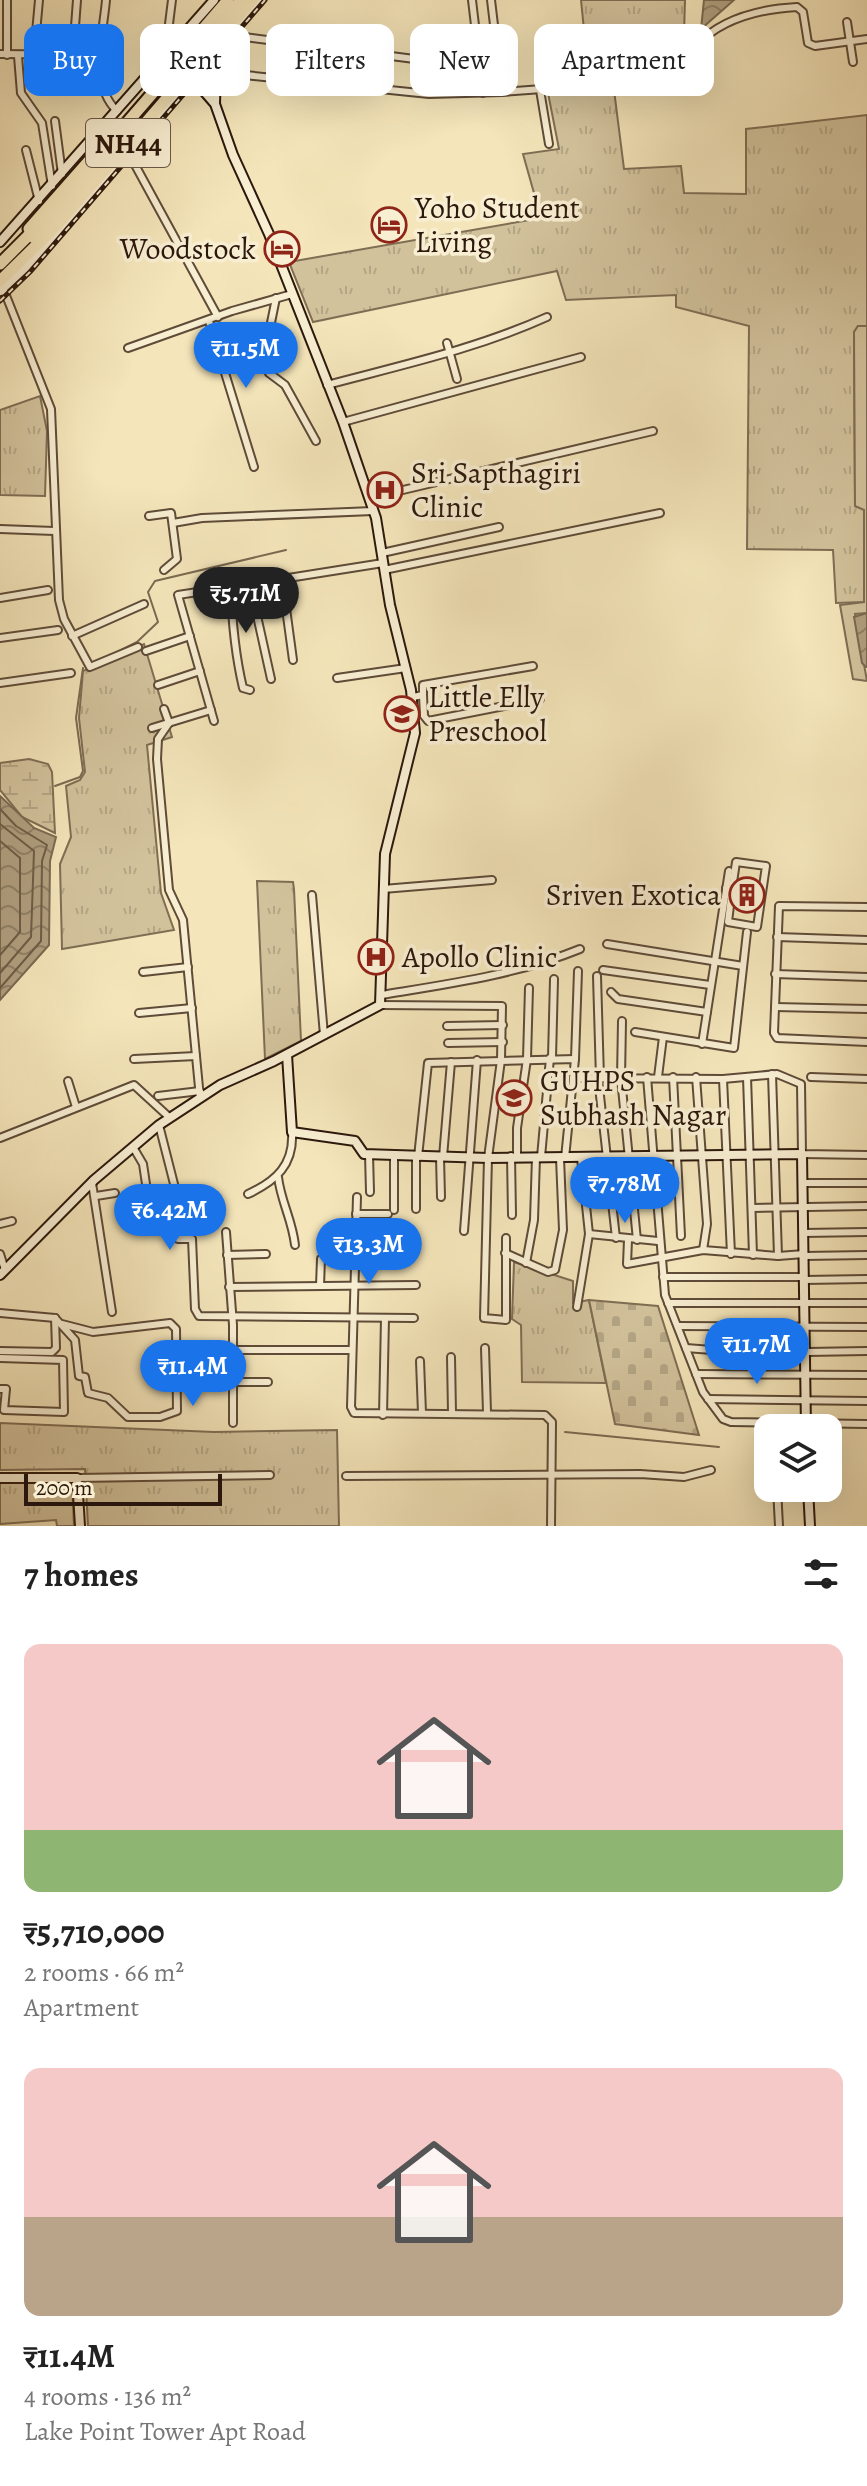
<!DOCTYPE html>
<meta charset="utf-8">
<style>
body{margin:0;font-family:Alegreya,serif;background:#f6f6f6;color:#222;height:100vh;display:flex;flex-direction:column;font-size:30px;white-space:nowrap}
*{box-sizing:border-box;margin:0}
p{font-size:26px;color:#767676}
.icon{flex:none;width:44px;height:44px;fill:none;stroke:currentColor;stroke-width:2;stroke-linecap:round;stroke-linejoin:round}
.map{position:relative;height:1526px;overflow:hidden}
.details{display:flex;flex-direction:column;background:#fff;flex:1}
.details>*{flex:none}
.top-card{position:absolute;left:24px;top:24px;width:820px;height:72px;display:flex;gap:16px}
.tools{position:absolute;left:754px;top:1414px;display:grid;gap:16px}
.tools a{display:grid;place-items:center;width:88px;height:88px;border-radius:16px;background:#fff;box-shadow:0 8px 32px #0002;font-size:40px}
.scale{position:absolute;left:24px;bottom:20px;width:198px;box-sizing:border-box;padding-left:8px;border:4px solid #2c180c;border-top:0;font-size:22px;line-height:28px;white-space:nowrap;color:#2c180c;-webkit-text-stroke:6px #f8eed2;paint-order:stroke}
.price{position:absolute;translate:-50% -68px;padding:0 18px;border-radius:28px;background:#1a73e8;color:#fff;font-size:26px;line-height:52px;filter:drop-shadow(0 2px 4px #0008)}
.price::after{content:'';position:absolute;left:50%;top:48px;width:24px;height:18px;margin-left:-12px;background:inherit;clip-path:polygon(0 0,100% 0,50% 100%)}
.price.active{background:#222;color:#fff}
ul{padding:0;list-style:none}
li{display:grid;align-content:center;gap:16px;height:424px;padding:0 24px}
li span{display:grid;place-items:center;height:248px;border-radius:16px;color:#555}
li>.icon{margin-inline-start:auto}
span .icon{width:144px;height:144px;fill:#fffc;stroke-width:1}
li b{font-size:34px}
h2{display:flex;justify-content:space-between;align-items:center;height:96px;padding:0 24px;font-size:34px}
.chip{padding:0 28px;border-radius:16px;background:#fff;box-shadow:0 8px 32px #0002;font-size:28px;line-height:72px}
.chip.active{background:#1a73e8;color:#fff}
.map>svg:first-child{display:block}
</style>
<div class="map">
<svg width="867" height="1526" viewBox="0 0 867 1526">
<defs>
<pattern id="grass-tufts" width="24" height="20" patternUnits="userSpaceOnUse" patternTransform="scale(2)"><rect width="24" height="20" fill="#d2c29c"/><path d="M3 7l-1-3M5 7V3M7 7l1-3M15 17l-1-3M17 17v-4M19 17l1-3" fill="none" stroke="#b4a685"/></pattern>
<pattern id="wetland-marsh" width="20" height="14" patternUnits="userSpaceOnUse" patternTransform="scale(2)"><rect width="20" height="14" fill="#d2c29c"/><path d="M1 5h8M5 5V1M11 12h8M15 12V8" fill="none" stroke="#b4a685"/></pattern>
<pattern id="cemetery-stones" width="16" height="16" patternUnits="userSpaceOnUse" patternTransform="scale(2)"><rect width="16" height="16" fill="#d2c29c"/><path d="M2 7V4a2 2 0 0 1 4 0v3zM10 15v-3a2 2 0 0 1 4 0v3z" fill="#b4a685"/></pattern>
<pattern id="water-waves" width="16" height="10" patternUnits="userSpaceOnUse" patternTransform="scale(2)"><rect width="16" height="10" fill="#b09f7f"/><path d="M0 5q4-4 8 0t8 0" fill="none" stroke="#8f8166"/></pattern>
</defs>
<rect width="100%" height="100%" fill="#f4e5ba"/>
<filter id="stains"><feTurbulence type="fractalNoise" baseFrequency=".0025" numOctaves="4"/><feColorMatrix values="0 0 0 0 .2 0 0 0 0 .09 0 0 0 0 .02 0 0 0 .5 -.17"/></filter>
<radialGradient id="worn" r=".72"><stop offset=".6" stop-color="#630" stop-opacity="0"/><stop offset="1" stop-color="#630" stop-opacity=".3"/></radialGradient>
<g fill="url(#grass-tufts)" stroke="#7f6d54" stroke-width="2">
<polygon points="581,0 685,0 683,67 589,80"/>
<polygon points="614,90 624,169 681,166 684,193 746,194 746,129 867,115 867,326 858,326 854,332 855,506 864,509 864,602 836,603 833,550 747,549 749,326 676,307 676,295 566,300 557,271 313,322 289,262 541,218 523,154 559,149 548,93"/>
<polygon points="40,396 47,431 45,496 0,495 0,410"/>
<polygon points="144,644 172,737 147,745 161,893 174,930 62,949 60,864 71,837 66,786 80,780 85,772 79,718 83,671"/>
<polygon points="257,881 293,882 294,889 301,1041 265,1059"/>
<polygon points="514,1262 573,1281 573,1303 589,1300 606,1383 522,1382 521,1325 512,1319"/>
<polygon points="0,1423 214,1432 337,1430 339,1526 88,1526 85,1469 0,1470"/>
<polygon points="72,1481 74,1526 57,1526 56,1520 0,1524 0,1483"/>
</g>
<polygon fill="url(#wetland-marsh)" stroke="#7f6d54" stroke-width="2" points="29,759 48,764 52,772 55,833 22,817 0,790 0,763"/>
<polygon fill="url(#cemetery-stones)" stroke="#7f6d54" stroke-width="2" points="589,1300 658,1306 699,1435 615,1424"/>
<polygon fill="#d2c29c" stroke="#7f6d54" stroke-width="2" points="858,326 867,326 867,613 855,614 867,681 853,679 840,605 864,602 864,510 855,506 854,332"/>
<g fill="url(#water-waves)" stroke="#7b6951" stroke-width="2">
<polygon points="704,0 734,0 701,29"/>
<polygon points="867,613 867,667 866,667 862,663 854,617"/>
<polygon points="0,796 34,828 56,837 50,861 49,945 0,1000"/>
</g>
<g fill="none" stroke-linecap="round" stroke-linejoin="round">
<g stroke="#6e5c46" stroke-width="2">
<polyline points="0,809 16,826 47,845 42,861 41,941 0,988"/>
<polyline points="0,824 34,851 31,937 0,973"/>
<polyline points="0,841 20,858 20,932 0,955"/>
</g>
<g stroke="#7b6951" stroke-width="2">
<polyline points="109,656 137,642 158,622 148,592 155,581 286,550"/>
<polyline points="55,786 80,777 83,771 76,718 83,668"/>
<polyline points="565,1432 719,1447"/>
</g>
<defs>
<g id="street">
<polyline points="7,0 7,55"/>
<path d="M106 0C103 35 89 84 117 111"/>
<polyline points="472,0 483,93"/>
<path d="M491 0 502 92 624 83 681 73C686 65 690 52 697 45 723 17 761 9 797 7L803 12 808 43 815 46 867 39"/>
<polyline points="847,22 853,62"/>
<polyline points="229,35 422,60"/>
<polyline points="73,53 77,0"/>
<polyline points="0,54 102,55"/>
<polyline points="34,55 39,0"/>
<polyline points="18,56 21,93 42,123 52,186"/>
<polyline points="165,56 172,0"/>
<polyline points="216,72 429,94 502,92"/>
<polyline points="540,90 549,144"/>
<polyline points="55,121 62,174"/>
<polyline points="26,150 39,201"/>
<polyline points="128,152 218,317"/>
<polyline points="3,288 51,409 59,600 64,619 90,667 138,647"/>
<polyline points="276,298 263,362 269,373 285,385 316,441"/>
<polyline points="209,321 254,467"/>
<polyline points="447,343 457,379"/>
<polyline points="128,348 232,311 292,294"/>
<path d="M327 385C402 365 476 349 547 317"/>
<polyline points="343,422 581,357"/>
<polyline points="369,498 653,431"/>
<polyline points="149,516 171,513 177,559 164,570"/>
<polyline points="173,523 202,518 373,511"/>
<polyline points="0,529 54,531"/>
<polyline points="382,553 499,527"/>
<polyline points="384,570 660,513"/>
<polyline points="250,584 271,679"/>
<path d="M231 587C232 622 235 654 243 688L250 690"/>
<polyline points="0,598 48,590"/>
<polyline points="72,636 144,604"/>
<polyline points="0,638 58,630"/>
<polyline points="146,651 190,636"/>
<polyline points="293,660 282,579 383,563"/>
<polyline points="337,678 406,668"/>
<polyline points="0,683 71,673"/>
<polyline points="158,685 200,671"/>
<polyline points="423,695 424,716 428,721 540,699"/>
<polyline points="413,697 423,695 423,685 533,666"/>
<polyline points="164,709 169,723"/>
<polyline points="214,721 178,595 282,579"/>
<polyline points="169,723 158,739 157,759 169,890 183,920 200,1098"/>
<polyline points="152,728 211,710"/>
<polyline points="726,888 732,889 728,922 757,927 766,866 736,862 732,889"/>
<polyline points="383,889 492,880"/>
<polyline points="312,895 324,1035"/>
<polyline points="867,907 779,906 774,1033 777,1038 867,1042"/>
<polyline points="777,937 867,940"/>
<polyline points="607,944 743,966"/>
<polyline points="603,970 710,985"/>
<polyline points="143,972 188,967"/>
<polyline points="775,974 867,977"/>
<polyline points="597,976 600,1078"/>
<polyline points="611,992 618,999 707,1012"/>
<path d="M381 995C448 984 516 975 580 949"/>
<polyline points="380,1005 502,1006 501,1060 488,1158 484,1318 506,1320 506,1238"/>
<polyline points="775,1007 867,1009"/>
<polyline points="139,1013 192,1008"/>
<polyline points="622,1021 621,1078 637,1240"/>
<polyline points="447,1026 503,1025"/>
<polyline points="635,1032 734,1048 747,932"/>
<polyline points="448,1043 503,1042"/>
<polyline points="702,1044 729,871"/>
<polyline points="552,1058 554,979"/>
<polyline points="134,1059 196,1056"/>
<polyline points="575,1059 578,971"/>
<polyline points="772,1074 778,1256"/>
<polyline points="647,1077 665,1295 703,1392 723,1419 731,1422 867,1424"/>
<polyline points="658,1077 663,1037"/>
<polyline points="673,1077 681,1236"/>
<polyline points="696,1077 707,1224 703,1250"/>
<polyline points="747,1077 753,1255"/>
<polyline points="811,1077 867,1079"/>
<polyline points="573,1078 723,1079 777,1074 801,1084 802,1154 867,1155"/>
<polyline points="598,1078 616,1238"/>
<polyline points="723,1079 731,1254"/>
<polyline points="68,1081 76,1107"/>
<polyline points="158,1096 200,1091"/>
<polyline points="159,1125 174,1184 178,1239 192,1239 195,1309 199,1316 414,1318"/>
<polyline points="0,1138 134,1085 170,1118"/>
<polyline points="133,1147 143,1164 149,1204"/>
<polyline points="369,1154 370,1192"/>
<polyline points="394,1156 394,1210"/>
<polyline points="511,1156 512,1215"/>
<polyline points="517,1156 517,1128 527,1059 529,988"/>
<polyline points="416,1157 416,1209"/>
<polyline points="418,1157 428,1063 575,1059 565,1158"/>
<polyline points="440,1157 441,1197"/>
<polyline points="443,1157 451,1062"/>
<polyline points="541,1157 550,1058"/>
<path d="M278 1177C281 1202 292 1219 295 1245"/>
<polyline points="92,1183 112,1312"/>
<polyline points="803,1183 867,1183"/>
<path d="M248 1194C276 1181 294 1165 292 1132"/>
<polyline points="96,1196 115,1193"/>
<polyline points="357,1197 351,1407 354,1413 545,1415 552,1422 551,1526"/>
<polyline points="753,1208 867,1206"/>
<polyline points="356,1214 388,1214"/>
<polyline points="0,1224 12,1221"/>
<polyline points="464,1231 477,1060"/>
<polyline points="226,1232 233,1325 233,1423"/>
<polyline points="803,1233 867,1232"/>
<polyline points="589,1234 658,1241"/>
<polyline points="628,1240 627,1264 703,1250 778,1256 804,1254"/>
<polyline points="355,1249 396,1249"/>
<polyline points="505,1253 548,1272 555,1270 563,1230 560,1158"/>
<polyline points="0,1254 5,1270"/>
<polyline points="227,1255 266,1254"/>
<polyline points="804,1256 867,1255"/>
<polyline points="526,1263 534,1220 536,1157"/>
<polyline points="663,1277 804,1277"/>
<polyline points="804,1280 867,1279"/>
<polyline points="320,1286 321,1259"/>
<polyline points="229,1287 416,1285"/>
<polyline points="668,1303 867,1303"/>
<polyline points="577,1307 589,1234 581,1158"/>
<polyline points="0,1313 55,1318"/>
<polyline points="55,1318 75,1340 79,1376 85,1377 88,1393 108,1398 128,1417 160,1417 177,1411 176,1329 170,1323 93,1332 62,1324"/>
<polyline points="678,1326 867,1327"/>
<polyline points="485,1348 487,1412"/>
<polyline points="686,1348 751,1353 867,1351"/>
<polyline points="233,1350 351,1350"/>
<polyline points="0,1351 52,1352 56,1348 55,1318"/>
<polyline points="451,1357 452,1413"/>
<polyline points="0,1358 63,1360 64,1412 4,1410 6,1389 0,1389"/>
<polyline points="420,1361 422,1413"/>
<polyline points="696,1374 867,1375"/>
<polyline points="233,1382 268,1382"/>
<polyline points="708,1399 867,1401"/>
<polyline points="383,1415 385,1318"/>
<polyline points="759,1446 768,1447"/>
<polyline points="346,1476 640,1474 684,1477 711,1470"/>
<polyline points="77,1478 270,1475"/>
<polyline points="777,1488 779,1526"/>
</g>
<g id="secondary">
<polyline points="208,60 216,72 215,103"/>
<polyline points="0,242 214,0"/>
<polyline points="0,291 37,257 260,0"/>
<polyline points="287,1055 292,1132 355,1141 364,1154 488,1158 802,1154 806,1428"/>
<polyline points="0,1275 94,1180 159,1125 220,1085 274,1061 380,1005 385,854 415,733 411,690 390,605 376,518 343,422 269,234 233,155 215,104 189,74"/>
<polyline points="0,1478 77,1478 80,1526"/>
<polyline points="808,1488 810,1526"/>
</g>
<g id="highway">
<polyline points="184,51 228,0"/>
<polyline points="190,61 241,0"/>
<polyline points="87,169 191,49"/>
<polyline points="29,229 89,161"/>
<polyline points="34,238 97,167"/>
<polyline points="0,264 36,228"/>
<polyline points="0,281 57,225 252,0"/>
</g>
</defs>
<use href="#street" stroke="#5e4b38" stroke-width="10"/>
<use href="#secondary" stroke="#2c180c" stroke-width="12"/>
<use href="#highway" stroke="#2c180c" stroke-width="15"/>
<use href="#street" stroke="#f8eed2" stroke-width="6"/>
<use href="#secondary" stroke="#f8eed2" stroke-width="8"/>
<use href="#highway" stroke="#f4e5ba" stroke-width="11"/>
<defs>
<polyline id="rail" points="0,301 30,272 265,0"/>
</defs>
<use href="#rail" stroke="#2c180c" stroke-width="5"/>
<use href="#rail" stroke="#f8eed2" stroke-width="2" stroke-dasharray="6" stroke-linecap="butt"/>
</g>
<defs>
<symbol id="hotel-ring" viewBox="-11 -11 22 22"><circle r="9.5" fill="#f8eed2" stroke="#8f2418" stroke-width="1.5"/><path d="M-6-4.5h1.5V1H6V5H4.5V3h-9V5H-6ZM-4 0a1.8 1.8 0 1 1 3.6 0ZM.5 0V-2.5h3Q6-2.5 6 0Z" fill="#8f2418"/></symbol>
<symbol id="hospital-ring" viewBox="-11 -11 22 22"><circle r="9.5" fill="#f8eed2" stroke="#8f2418" stroke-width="1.5"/><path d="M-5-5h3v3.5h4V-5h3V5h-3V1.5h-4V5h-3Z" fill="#8f2418"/></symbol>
<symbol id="school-ring" viewBox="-11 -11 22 22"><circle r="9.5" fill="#f8eed2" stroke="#8f2418" stroke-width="1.5"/><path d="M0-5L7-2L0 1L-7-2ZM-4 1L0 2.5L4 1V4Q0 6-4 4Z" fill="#8f2418"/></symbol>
<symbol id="building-ring" viewBox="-11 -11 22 22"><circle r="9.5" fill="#f8eed2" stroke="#8f2418" stroke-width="1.5"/><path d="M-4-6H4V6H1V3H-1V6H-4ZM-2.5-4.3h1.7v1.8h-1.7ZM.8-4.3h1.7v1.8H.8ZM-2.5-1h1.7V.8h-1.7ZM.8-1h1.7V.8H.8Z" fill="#8f2418"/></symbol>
</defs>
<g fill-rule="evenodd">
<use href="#hotel-ring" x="369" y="205" width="40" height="40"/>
<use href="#hotel-ring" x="262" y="229" width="40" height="40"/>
<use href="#hospital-ring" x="365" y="470" width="40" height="40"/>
<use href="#school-ring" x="382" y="694" width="40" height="40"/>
<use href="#building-ring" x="727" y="875" width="40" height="40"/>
<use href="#hospital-ring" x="356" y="937" width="40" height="40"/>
<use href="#school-ring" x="494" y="1078" width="40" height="40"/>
</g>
<g text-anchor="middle" stroke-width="7" stroke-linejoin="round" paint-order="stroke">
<rect fill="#f8eed2" stroke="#695847" stroke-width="2" x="86" y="119" width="84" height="48" rx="6"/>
<g font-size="28" font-weight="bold" fill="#2c180c">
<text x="128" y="153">NH44</text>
</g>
<g font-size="30" fill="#2c180c" stroke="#f8eed2" text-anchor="start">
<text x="415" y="218">Yoho Student<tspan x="415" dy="34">Living</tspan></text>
<text x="256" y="259" text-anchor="end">Woodstock</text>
<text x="411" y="483">Sri Sapthagiri<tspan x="411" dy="34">Clinic</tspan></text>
<text x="428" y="707">Little Elly<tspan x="428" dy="34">Preschool</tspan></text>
<text x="721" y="905" text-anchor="end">Sriven Exotica</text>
<text x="402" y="967">Apollo Clinic</text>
<text x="540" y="1091">GUHPS<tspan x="540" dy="34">Subhash Nagar</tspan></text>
</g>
</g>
<rect width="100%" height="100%" filter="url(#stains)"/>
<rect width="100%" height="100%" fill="url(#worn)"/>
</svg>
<div class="tools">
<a><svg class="icon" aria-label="layers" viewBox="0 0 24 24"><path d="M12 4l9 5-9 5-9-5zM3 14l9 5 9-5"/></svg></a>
</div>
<div class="scale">200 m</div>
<b class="price" style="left:246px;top:390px">₹11.5M</b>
<b class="price active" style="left:246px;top:635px">₹5.71M</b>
<b class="price" style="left:625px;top:1225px">₹7.78M</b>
<b class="price" style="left:170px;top:1252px">₹6.42M</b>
<b class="price" style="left:369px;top:1286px">₹13.3M</b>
<b class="price" style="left:757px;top:1386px">₹11.7M</b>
<b class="price" style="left:193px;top:1408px">₹11.4M</b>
<div class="top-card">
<a class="chip active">Buy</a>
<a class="chip">Rent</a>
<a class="chip">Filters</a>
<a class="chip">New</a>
<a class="chip">Apartment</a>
</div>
</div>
<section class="details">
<h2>7 homes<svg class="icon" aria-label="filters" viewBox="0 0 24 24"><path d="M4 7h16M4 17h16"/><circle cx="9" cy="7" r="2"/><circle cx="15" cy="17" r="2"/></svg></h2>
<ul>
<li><span style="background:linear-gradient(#f6c9c9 75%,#8fb573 0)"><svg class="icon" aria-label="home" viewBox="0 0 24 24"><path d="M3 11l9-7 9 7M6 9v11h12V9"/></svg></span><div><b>₹5,710,000</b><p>2 rooms · 66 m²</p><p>Apartment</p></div></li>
<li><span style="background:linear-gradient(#f6c9c9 60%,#b9a48a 0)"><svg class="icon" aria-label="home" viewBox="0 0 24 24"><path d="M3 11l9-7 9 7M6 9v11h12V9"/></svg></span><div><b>₹11.4M</b><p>4 rooms · 136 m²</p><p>Lake Point Tower Apt Road</p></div></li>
</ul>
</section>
